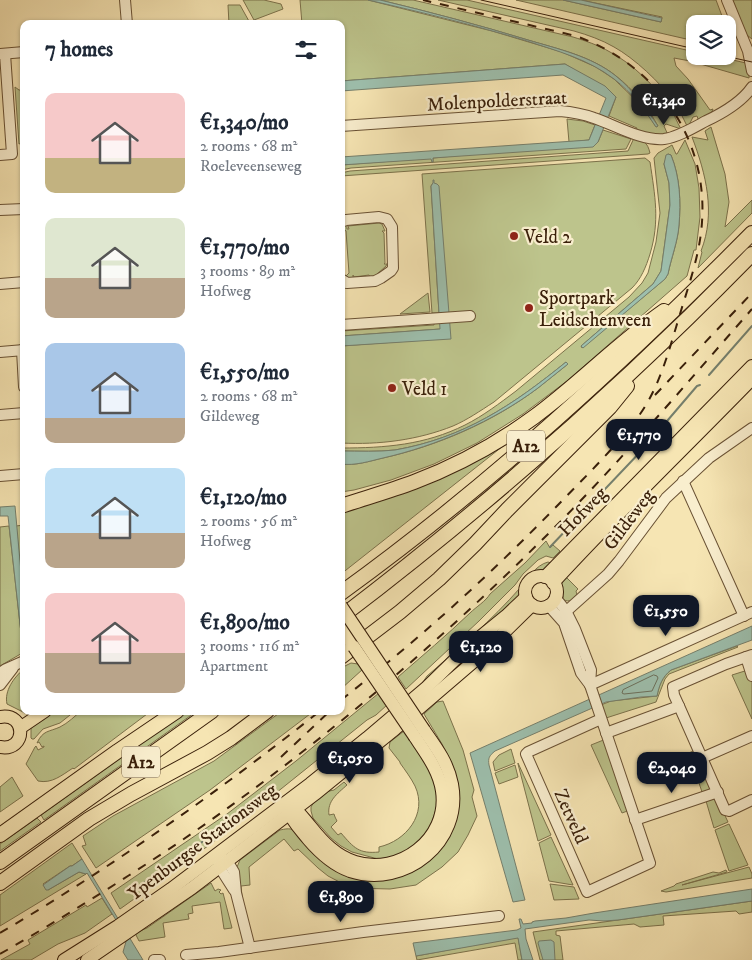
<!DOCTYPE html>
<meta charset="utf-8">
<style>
body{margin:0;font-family:"IM FELL DW Pica",serif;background:#f2f2f3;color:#1f2937;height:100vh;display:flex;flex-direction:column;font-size:19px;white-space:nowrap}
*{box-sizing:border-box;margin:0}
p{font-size:16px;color:#747a83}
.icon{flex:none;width:28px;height:28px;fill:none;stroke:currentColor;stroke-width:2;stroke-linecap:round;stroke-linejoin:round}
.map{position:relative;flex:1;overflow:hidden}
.sheet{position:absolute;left:20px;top:20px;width:325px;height:695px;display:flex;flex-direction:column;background:#fff;border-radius:10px;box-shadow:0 1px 4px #0004}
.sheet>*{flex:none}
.fabs{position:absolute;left:686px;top:15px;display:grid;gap:10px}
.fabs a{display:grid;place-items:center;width:50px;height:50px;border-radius:10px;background:#fff;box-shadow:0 1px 4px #0004;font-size:25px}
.price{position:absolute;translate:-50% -42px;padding:0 11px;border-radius:10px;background:#111827;color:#fff;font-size:16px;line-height:32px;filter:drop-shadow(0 1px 2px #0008)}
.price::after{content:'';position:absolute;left:50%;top:30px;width:15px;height:11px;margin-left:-8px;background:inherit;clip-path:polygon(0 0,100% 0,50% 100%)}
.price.on{background:#222;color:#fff}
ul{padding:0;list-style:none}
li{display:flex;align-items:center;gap:15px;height:125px;padding:0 25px}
li span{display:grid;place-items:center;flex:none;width:140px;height:100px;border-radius:10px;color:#555}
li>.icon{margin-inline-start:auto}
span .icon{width:60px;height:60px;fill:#fffc;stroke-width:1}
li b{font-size:21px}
h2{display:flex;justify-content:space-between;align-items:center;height:60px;padding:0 25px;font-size:21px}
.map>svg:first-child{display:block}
</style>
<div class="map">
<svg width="752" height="960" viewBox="0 0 752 960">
<rect width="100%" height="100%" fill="#f6e5b3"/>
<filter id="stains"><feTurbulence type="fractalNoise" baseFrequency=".004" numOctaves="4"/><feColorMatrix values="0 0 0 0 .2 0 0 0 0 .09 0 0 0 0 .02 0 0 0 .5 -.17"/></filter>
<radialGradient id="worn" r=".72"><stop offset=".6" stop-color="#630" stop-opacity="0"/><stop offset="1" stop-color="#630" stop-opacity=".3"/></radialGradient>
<g fill="#bdc48c" stroke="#7c724b" fill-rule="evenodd">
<polygon points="243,0 264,0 281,4 283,9 254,20"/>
<path d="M300 0H368L492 31 562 52 596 67 614 79 643 107 656 127 658 126C648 108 633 89 616 76 591 56 558 49 528 40 479 25 430 12 380 0H413L573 37C586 41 598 45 610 52 633 64 655 86 670 108 674 114 677 122 681 129L666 124 664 126 668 135 652 136 636 130 637 128 609 116 616 97 565 64 341 81V24H302Z"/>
<path d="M438 0H467L695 52V56H716L750 64 749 78 690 61 674 58 676 66 688 79 710 110 713 109 710 116 699 122 697 116 693 117 689 125 687 126C683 118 679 109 674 102 661 83 634 58 614 47 602 40 588 35 574 31Z"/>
<polygon points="516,0 563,0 661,22 662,17 581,0 716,0 725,24 688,24 686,27 695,29 695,41"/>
<polygon points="731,0 752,0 752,39 743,32"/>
<polygon points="228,5 240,5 250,23 229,24"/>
<polygon points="15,87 19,90 24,90 24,142 19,144"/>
<polygon points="567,119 583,121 595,125 589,140 569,142"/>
<path d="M711 127 725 174 729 202 725 227 752 200V213L698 268 702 252 701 251C716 213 706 174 692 137L708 140 705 131Z"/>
<polygon points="603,130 631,139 626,149 351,168 341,170 341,165 432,158 432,162 433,162 433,158 598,142"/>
<path d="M634 138C644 142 647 141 650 153L648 154 341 176V173L350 171 628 151Z"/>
<path d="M685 140 695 164 699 188 700 217 696 250H694L687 276 567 381 523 414 477 443 434 464 391 480 354 490 341 492V464C355 466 370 461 383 458 437 446 493 422 538 388 548 380 558 372 568 364L566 362C513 405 464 438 395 450 378 452 359 451 341 451V448C385 448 425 445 465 425 483 416 500 403 516 391L629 297 642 283 648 273 656 242 660 213 654 158 658 153 672 145 676 154H677ZM668 154 671 155C680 177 681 202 679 225 678 241 671 259 668 274L665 279 582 348 581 346 653 284 661 271 670 205 669 183 664 164Z"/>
<path d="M645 158 650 162C655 196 660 221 650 254 646 267 641 279 632 288L494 402C480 411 467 420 453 426 418 440 379 445 341 443V346L450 338 433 183 431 186 439 313H432L422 174Z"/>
<polygon points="379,223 382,224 385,231 382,231 384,233 385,263 384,264 387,264 386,266 375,276 370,277 369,275 354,277 353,275 353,278 349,278 346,276 349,273 346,231 342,228 344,226 347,225 347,229 349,229 348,226"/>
<polygon points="428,293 430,312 400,314"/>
<polygon points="440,322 441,329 341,336 341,331 434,325 434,323"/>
<polygon points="517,435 341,574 341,509"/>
<polygon points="24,525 24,605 16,526"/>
<polygon points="9,526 21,633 24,633 24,652 0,666 0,527"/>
<path d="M546 541 550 548 553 545 560 551 553 558 546 556 538 560 523 574 515 585 479 621 406 689 398 677C422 656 447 635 470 613 476 607 486 601 490 594L525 563Z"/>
<path d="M548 562 551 563 545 573C531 574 524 578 522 594L421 685 427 676C459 648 492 620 520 588 527 579 536 565 548 562Z"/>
<path d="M564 575 578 589 576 591 577 595 574 597 576 598C563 607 555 593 559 582 560 579 562 577 564 575Z"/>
<path d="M737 646 738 647 669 674 665 679 656 702 606 718 601 705 611 701 657 696C659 686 662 677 671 670Z"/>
<polygon points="351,663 358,664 363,669 341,689 341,668"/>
<path d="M24 669V711H27L25 713 7 704C4 691 14 677 24 669Z"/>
<polygon points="748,670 752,682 752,719 732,675"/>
<polygon points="379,693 387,705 376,715 367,720 266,801 262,796 247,807 251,813 196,855 120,909 111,893 227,814 296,761"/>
<path d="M443 701 463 750 474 790 472 797 477 816 468 835 458 852 442 867 416 885 390 889 351 888 328 876 318 868 298 849 294 851 284 839 249 867 250 885 241 886 242 896 241 897 236 870 237 867 240 860 280 830C285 829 289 828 294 830L325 864 433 856 451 763 442 744 424 714 437 702Z"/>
<polygon points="48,711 75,711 60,723 43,729 34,739 32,739 31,738 31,724"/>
<path d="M81 711H151L74 769 73 768C62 775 52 784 38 781L26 764 35 747 36 746 38 750 44 747V746L42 747 39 742 37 743C43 730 49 732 60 727 68 723 75 716 81 711Z"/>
<polygon points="186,711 197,711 44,820 41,815"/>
<polygon points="282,711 314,711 210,790 96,868 82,846 86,845 83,836 113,816 214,761"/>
<path d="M404 731 430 769 435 780 438 801 431 827 415 846 393 858 378 859 352 852 341 846 331 838 313 818 311 811V807L315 800 325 792 334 790 344 782 347 785C337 794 327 801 329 815L334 814 335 817 337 821 331 827 338 835 341 833C354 848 359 854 379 852V847C406 841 428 814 415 786 411 778 405 770 400 763V762L389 748 390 742Z"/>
<polygon points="606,739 630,810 622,813 591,745"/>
<polygon points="511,749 515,763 495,771 493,762 499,755"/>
<polygon points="695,750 712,788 703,795 689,753"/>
<polygon points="518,763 551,835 538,841 518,764"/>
<polygon points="515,765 518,777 499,784 495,773"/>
<polygon points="12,777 23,796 0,812 0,787"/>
<polygon points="714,799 719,803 728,822 714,828 706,801"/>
<polygon points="37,818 41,822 0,851 0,844"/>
<polygon points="729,824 748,865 729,871 715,830"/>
<polygon points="551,837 573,885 549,881 539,843"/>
<polygon points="72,843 82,859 72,866 70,866 43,884 48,890 79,872 86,874 0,926 0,895"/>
<polygon points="749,867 752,874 752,878 666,892 661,891 674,886 676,884 713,872 719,873 726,870 727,872 682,885"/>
<polygon points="211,883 215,891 218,889 221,890 219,892 221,894 223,893 232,928 224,929 220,902 192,906 193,913 188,914 189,919 163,923 165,937 139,941 135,933 147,928"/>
<polygon points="550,884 574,887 579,899 554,900"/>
<polygon points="102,898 112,914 85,933 58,944 31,960 1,960 30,944 28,940 86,905 87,907"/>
<polygon points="752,901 752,912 739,914 736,911 663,916 664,925 640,927 634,924 556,931 556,935 560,936 563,960 540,960 533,932"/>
<polygon points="518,937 522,960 518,960 515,943 417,960 416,956"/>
</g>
<g fill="#9dbfad" stroke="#757f6c">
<path d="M368 0H380C430 12 479 25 528 40 558 49 591 56 616 76 633 90 646 108 658 126L656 127C644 109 631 92 614 79 588 59 557 51 527 41 474 25 421 12 368 0Z"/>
<polygon points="563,0 581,0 662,18 661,22"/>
<polygon points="565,64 605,86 616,97 598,142 593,147 433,158 433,162 432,162 431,159 341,165 341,157 589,140 606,98 563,75 341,91 341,81"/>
<path d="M668 154 671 155C680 177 681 202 679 225 678 241 671 258 668 274L665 279 583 348 581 346 653 284 661 271 670 205 669 183 664 164 666 155Z"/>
<polygon points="433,180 434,180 434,183 437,184 439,186 451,339 341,346 341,336 440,329 431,186 433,183"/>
<path d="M566 362 568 364C558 372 548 380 538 388 494 421 436 446 383 458 370 461 355 466 341 464V451C359 451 378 452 395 450 464 438 513 405 566 362Z"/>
<polygon points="15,506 24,605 24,633 21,633 8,516 0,516 0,507"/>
<path d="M752 626V640L671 670C662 677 659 686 657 696L641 697 606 702 495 751C489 756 488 758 489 765L525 900 513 902 470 753Z"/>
<polygon points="82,859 143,960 128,960 123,952 127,938 87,873 86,874 79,872 48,890 46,890 43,885 70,866 72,866"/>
<polygon points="752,889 752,901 618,920 604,921 589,920 525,929 526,939 533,960 522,960 518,938 416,956 413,943 517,930 521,928 519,919 521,919 523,924 532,923 532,922 535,921 566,918 594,913"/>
<polygon points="551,940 554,942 555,960 543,960 538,943 539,941"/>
</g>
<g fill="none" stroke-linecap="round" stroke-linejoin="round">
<polygon stroke="#6c705c" stroke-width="1" points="654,675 657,676 658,678 652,691 624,694 622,693 623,690"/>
<g stroke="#757f6c" stroke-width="2">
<polyline points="709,375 752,326"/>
<polyline points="550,547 644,448 691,393 697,386 700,385"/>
<polyline points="132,891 198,845 246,809"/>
</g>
<defs>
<g id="minor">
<polyline points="125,0 127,24"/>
<polyline points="727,0 748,51 752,71"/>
<polyline points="0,54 24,52"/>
<path d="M341 126 560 111C572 112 583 114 594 118 615 125 641 141 664 139 678 137 693 128 706 121 723 113 741 103 752 87"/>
<polyline points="0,155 12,154 5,54"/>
<polyline points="0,210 24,209"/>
<polyline points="341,222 346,220 379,217 387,219 392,227 393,268 391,271 381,278 375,281 347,283 341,279"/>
<polyline points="0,284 24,282"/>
<polyline points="341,325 470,316"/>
<polyline points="22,350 24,387"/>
<polyline points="0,352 24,350"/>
<polyline points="0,415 24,413"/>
<polyline points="0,476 24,474"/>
<polyline points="683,481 744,616"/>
<polyline points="555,597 566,611 575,629 591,670 590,685"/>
<polyline points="548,605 564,623 581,673 590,685 650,863 587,892 526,754 528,752 601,719"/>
<polyline points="560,617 608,574 619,561 666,498 709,458 752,428"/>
<polyline points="746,657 752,676"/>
<polyline points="0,673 6,669 24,661"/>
<polyline points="0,685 13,668"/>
<polyline points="590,685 752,612"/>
<polyline points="679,706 725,810 729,811 752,800"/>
<polyline points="606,733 679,706 674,695 673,687 726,664 752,655"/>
<polyline points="702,758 752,736"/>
<polyline points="635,820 718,792"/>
<polyline points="222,858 228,862 234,872 236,893 250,948"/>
<polyline points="218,861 220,868 234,890"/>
<polyline points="186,955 219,952 363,932 499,916"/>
<polyline points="154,960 160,960"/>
</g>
<g id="major">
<circle cx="541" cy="592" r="16"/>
<polyline points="545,577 752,366"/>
<path d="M553 583C617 513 686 447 752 379"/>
<polyline points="341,628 354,647"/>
<path d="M0 717C27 712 27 752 0 747"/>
<polyline points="20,728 45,711"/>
<path d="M290 805C299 811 304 819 311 827 323 842 336 856 355 862 399 876 449 839 442 791 439 770 426 754 415 737"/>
<path d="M287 808C291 820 300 829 308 839 320 853 333 865 350 871 405 889 463 842 452 784 448 763 436 747 424 730"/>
<polyline points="64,960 118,926 171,889 310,784 367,738 427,687 468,647 506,616 526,597"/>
<polyline points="87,960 192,888 315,794 395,729 479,657 532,605"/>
</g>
<g id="highway">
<path d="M341 506C365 498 390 491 414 482 456 466 497 444 534 417 579 384 618 343 664 311"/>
<path d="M341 593C489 486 624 362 752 233"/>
<path d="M341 617C487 506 624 385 752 254"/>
<polyline points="341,657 400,612 439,579 475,544 507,510 610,407 627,386"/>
<polyline points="0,835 118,751 177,711"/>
<polyline points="0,862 212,711"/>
<polyline points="0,883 89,819 131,794 207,753 231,738 267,711"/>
</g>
</defs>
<use href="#minor" stroke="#695134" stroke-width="12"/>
<use href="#major" stroke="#3a200a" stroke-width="14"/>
<use href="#highway" stroke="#3a200a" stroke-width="16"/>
<use href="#minor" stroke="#f9eece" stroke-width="10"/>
<use href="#major" stroke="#f6e5b3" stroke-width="12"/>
<use href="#highway" stroke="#f6e5b3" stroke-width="14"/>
<g stroke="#3a200a" stroke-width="1">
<polyline points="481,0 695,49"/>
<polyline points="725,56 752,62"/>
</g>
<g stroke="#3a200a" stroke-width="2" stroke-dasharray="9 9" stroke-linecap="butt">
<polyline points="655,395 752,293"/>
<path d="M341 700C417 641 489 576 556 507 583 479 615 448 638 417 660 387 669 350 680 314 689 284 700 254 702 222 708 137 655 64 576 36L423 0"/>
<polyline points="281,757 330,711"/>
<path d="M0 933C112 867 218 792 320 711"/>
<path d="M0 954C61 919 120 882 178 843 311 752 436 646 550 532 621 461 686 384 752 309"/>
</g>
<defs>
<g id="major-bridge">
<polyline points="341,606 424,730"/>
<polyline points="354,647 415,737"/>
</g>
</defs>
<use href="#major-bridge" stroke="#3a200a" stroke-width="14" stroke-linecap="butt"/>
<use href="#major-bridge" stroke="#f6e5b3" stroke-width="12"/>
</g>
<g fill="#8f2418" stroke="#f9eece" stroke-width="2">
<circle cx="514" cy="236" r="5"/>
<circle cx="529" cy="308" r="5"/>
<circle cx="392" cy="388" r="5"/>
</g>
<g text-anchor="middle" stroke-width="4.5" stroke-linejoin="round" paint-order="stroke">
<g fill="#f9eece" stroke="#735e45" stroke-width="1">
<rect x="507" y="430.5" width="38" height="31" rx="4"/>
<rect x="122" y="746.5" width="38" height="31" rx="4"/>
</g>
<g font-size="18" font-weight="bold" fill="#3a200a">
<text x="526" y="452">A12</text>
<text x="141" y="768">A12</text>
</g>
<g font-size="19" fill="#3a200a" stroke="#f9eece">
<text transform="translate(497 100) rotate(-3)" y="7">Molenpolderstraat</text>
<text transform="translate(582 511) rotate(-46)" y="7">Hofweg</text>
<text transform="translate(628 519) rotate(-53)" y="7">Gildeweg</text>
<text transform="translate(572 816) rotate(66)" y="7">Zetveld</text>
<text transform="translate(202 841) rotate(-37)" y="7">Ypenburgse Stationsweg</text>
</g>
<g font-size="19" fill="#3a200a" stroke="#f9eece" text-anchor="start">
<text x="524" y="243">Veld 2</text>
<text x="539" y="304">Sportpark<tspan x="539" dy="22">Leidschenveen</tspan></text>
<text x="402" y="395">Veld 1</text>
</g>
</g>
<rect width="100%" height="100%" filter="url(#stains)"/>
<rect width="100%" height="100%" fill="url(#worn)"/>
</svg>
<div class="fabs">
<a><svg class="icon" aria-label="layers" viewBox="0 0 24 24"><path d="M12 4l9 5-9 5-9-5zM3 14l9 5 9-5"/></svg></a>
</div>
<b class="price on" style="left:664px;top:126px">€1,340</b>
<b class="price" style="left:639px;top:461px">€1,770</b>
<b class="price" style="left:666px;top:637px">€1,550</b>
<b class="price" style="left:481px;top:673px">€1,120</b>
<b class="price" style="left:350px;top:784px">€1,050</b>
<b class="price" style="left:672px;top:794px">€2,040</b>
<b class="price" style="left:341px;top:923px">€1,890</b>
<section class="sheet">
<h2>7 homes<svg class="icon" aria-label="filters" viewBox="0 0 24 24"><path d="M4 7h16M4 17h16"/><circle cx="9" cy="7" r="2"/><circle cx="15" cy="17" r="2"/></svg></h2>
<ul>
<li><span style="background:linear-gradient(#f6c9c9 65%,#c2b280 0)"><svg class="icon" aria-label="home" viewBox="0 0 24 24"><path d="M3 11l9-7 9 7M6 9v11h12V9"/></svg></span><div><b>€1,340/mo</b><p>2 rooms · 68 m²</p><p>Roeleveenseweg</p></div></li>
<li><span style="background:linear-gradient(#dfe7d0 60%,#b9a48a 0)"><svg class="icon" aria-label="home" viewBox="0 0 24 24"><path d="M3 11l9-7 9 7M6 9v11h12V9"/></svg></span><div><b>€1,770/mo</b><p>3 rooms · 89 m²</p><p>Hofweg</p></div></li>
<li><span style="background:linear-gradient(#a9c7e8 75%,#b9a48a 0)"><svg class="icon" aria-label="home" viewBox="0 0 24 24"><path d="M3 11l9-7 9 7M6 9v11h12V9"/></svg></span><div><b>€1,550/mo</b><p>2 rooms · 68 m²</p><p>Gildeweg</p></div></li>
<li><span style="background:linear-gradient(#bfe0f5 65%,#b9a48a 0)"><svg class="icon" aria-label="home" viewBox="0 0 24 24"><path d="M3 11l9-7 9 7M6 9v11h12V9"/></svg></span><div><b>€1,120/mo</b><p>2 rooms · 56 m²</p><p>Hofweg</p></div></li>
<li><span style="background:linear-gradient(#f6c9c9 60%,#b9a48a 0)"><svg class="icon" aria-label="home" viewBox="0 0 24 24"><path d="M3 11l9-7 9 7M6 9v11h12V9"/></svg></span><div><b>€1,890/mo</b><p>3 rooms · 116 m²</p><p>Apartment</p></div></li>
</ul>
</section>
</div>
